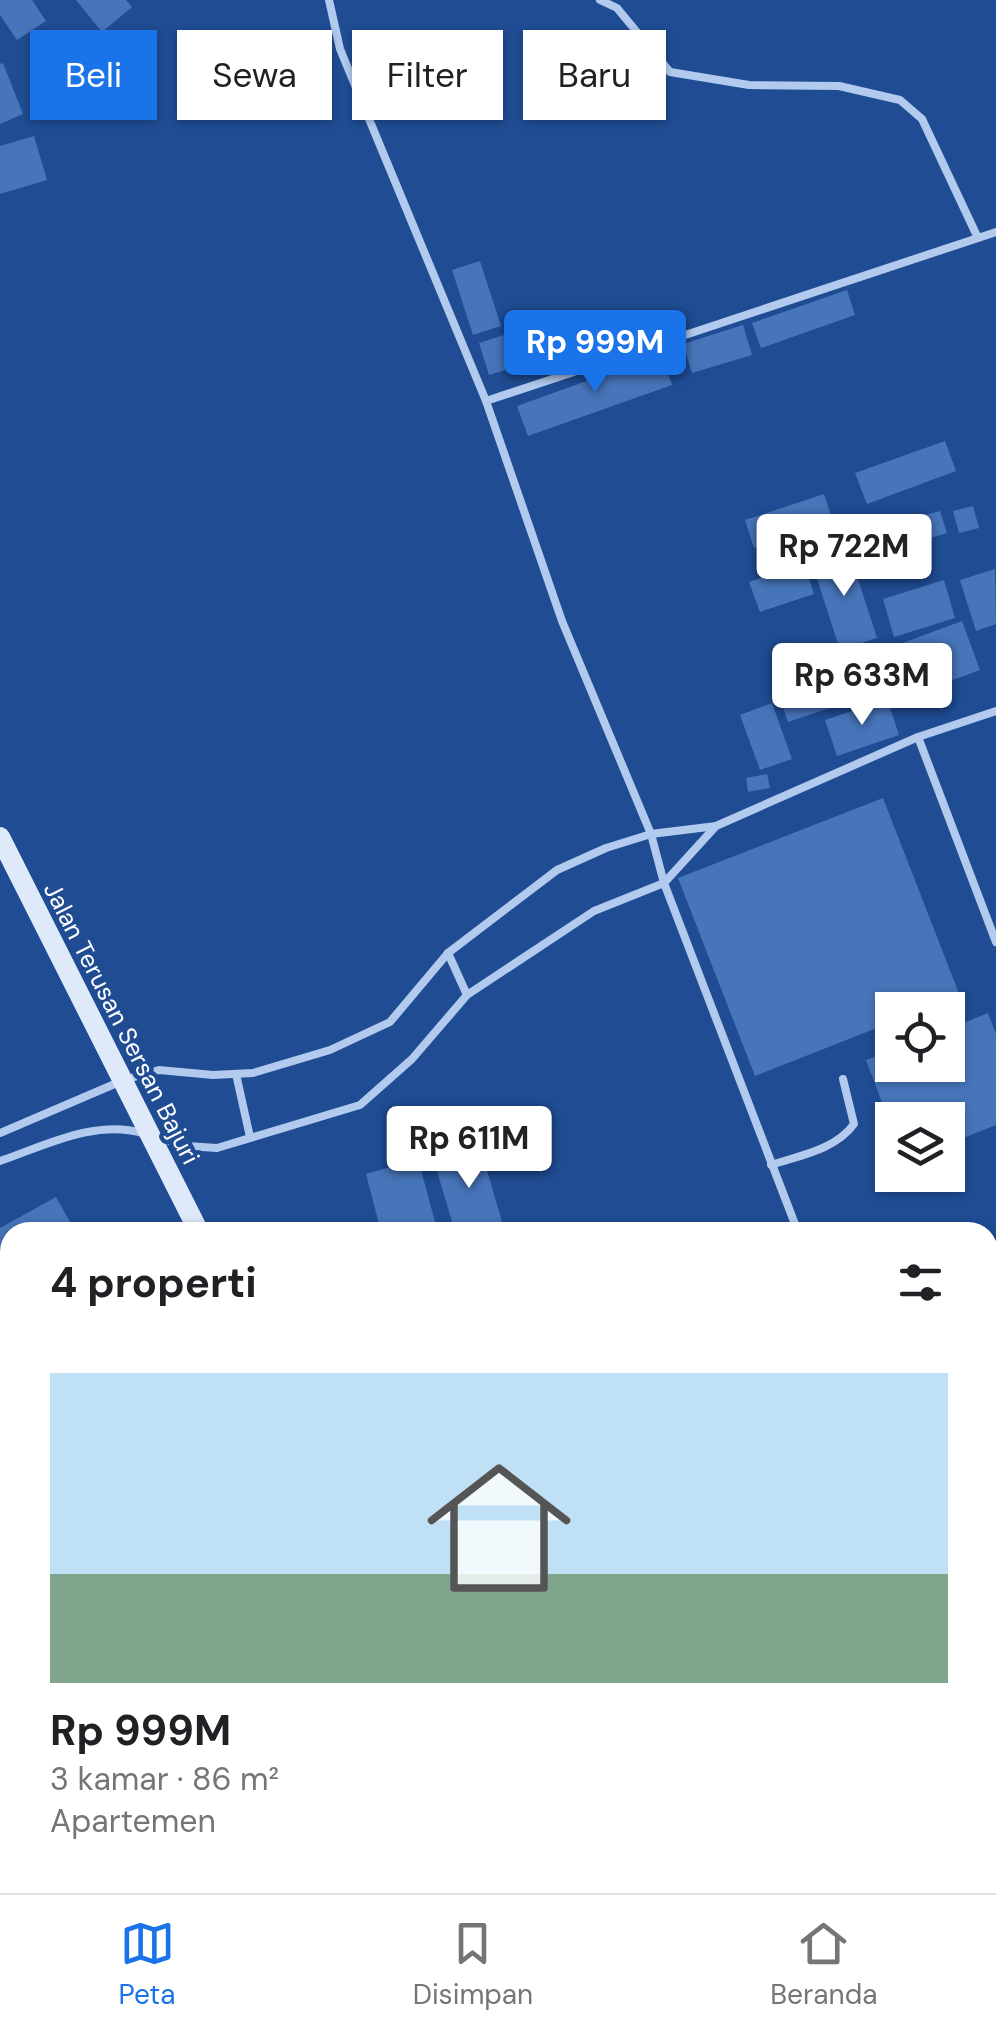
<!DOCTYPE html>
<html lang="id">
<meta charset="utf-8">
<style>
body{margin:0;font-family:"DM Sans",sans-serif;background:#f6f6f6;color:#202124;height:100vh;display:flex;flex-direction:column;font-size:38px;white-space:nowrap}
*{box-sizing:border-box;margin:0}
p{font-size:32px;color:#757577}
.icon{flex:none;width:55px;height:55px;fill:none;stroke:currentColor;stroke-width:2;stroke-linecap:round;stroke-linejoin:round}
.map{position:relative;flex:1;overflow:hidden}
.details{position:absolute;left:0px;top:1222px;width:998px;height:672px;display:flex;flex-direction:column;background:#fff;border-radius:30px 30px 0 0;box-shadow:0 2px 8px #0004}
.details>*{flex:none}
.guide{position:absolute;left:30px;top:30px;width:938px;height:90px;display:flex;gap:20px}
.controls{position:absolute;left:875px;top:992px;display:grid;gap:20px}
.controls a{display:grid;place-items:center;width:90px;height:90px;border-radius:0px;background:#fff;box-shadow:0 2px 8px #0004;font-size:50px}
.price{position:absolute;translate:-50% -85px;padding:0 22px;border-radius:10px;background:#fff;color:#222;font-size:32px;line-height:65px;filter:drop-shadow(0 2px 5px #0008)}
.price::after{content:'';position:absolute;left:50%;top:60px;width:30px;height:22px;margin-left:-15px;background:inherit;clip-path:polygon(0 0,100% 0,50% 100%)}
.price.selected{background:#1a73e8;color:#fff}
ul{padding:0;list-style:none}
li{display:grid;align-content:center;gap:20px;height:530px;padding:0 50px}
li span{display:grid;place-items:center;height:310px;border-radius:0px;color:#555}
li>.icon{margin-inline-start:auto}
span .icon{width:180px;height:180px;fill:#fffc;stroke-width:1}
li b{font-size:42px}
h2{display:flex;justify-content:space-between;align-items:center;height:120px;padding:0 50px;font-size:42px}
.pill{padding:0 35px;border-radius:0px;background:#fff;box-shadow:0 2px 8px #0004;font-size:35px;line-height:90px}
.pill.selected{background:#1a73e8;color:#fff}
.tabs{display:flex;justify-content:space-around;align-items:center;height:140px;border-top:2px solid #e0e0e0;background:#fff;font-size:28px;color:#757577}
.tabs a{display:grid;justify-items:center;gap:5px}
.tabs .selected{color:#1a73e8}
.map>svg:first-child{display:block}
</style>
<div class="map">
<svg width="996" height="1893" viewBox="0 0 996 1893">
<rect width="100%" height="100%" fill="#1f4c93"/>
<g fill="#4775ba">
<polygon points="0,0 32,0 46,21 17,40 0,15"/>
<polygon points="76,0 126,0 132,7 102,32"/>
<polygon points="3,63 23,114 0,124 0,64"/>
<polygon points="34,136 47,180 0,194 0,146"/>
<polygon points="480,261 501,326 473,335 452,270"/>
<polygon points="847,290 855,315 761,348 752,323"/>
<polygon points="743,325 752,355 692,373 683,344"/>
<polygon points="507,334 518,366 489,375 479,343"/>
<polygon points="662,354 672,385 528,436 517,406"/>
<polygon points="945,441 956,471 867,504 855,473"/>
<polygon points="824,494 833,521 754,548 745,520"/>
<polygon points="973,506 979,528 959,533 953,511"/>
<polygon points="940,511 947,533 927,539 921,516"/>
<polygon points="916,518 923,540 903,546 897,524"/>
<polygon points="890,525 896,548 876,553 871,531"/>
<polygon points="848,548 877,638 840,650 811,560"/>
<polygon points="804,563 814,594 760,612 749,582"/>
<polygon points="995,569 996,624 976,631 960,580"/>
<polygon points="944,580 955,618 894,637 883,599"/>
<polygon points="962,621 980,670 909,696 892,647"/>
<polygon points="869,646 884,690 788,722 773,678"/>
<polygon points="887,699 899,735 837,756 825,720"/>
<polygon points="772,703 792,759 760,770 740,715"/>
<polygon points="767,774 770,788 748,792 746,778"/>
<polygon points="883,798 960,996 924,1010 892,1010 892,1022 755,1076 678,878"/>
<polygon points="988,1013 996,1034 996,1125 948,1144 948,1120 892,1120 892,1129 866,1060 892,1050 892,1065 948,1065 948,1029"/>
<polygon points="479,1143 505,1232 442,1232 454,1228 433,1158"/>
<polygon points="418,1159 437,1229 424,1232 381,1232 366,1174"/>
<polygon points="56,1197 74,1229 67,1232 10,1232 10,1264 3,1268 0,1262 0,1228"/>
<polygon points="996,1496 996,1552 988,1555 988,1498"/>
<polygon points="107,1885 174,1885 154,1893 110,1893"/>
</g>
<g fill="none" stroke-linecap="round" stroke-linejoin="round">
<g stroke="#b1caee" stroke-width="8">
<polyline points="329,0 340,49 486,401 562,621 651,834 664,883 798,1232"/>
<polyline points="600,0 617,8 670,72 749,85 839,86 900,100 922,119 977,236"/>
<polyline points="486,401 996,232"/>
<polyline points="918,737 996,942"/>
<polyline points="448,953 467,995"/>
<polyline points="236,1074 250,1137"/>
<polyline points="0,1133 124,1080 159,1070 213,1075 253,1073 330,1050 390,1022 448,953 557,870 606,848 651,834 716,826 918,737 996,711"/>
<polyline points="156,1137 187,1146 217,1148 360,1105 412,1059 467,995 594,911 664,883 716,826"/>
<path d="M0 1161C44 1146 96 1119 142 1133"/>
<path d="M771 1165C801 1155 835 1150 854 1124L843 1079"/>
<polyline points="988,1710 996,1731"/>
<polyline points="895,1893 896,1885"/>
</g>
<g stroke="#dee9fa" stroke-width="20">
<polyline points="0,837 199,1232"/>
<polyline points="534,1885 538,1893"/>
</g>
</g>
<g text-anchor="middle" stroke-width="9" stroke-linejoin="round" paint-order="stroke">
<g font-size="25" fill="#fff" stroke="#1f4c93">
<text transform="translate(122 1023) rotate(63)" y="9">Jalan Terusan Sersan Bajuri</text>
</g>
</g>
</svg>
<div class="controls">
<a><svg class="icon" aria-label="locate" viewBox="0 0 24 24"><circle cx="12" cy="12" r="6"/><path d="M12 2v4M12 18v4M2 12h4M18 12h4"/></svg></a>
<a><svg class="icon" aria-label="layers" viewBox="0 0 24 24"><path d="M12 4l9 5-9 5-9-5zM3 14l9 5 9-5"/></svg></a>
</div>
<b class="price selected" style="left:595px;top:395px">Rp 999M</b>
<b class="price" style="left:844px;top:599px">Rp 722M</b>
<b class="price" style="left:862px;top:728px">Rp 633M</b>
<b class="price" style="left:469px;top:1191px">Rp 611M</b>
<div class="guide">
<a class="pill selected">Beli</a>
<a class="pill">Sewa</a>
<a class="pill">Filter</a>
<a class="pill">Baru</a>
</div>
<section class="details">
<h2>4 properti<svg class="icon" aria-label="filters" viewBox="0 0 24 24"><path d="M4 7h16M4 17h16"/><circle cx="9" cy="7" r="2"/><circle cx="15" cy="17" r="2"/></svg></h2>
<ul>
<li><span style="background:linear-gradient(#bfe0f5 65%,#7fa58c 0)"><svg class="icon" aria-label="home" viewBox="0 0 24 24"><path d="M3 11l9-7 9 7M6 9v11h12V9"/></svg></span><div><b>Rp 999M</b><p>3 kamar · 86 m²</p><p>Apartemen</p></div></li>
</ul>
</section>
</div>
<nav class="tabs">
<a class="selected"><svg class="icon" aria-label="map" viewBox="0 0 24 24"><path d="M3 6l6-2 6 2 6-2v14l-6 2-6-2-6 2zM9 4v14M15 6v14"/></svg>Peta</a>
<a><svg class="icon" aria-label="saved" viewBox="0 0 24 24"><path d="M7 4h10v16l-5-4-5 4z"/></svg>Disimpan</a>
<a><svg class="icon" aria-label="home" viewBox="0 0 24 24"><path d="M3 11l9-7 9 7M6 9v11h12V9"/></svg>Beranda</a>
</nav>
